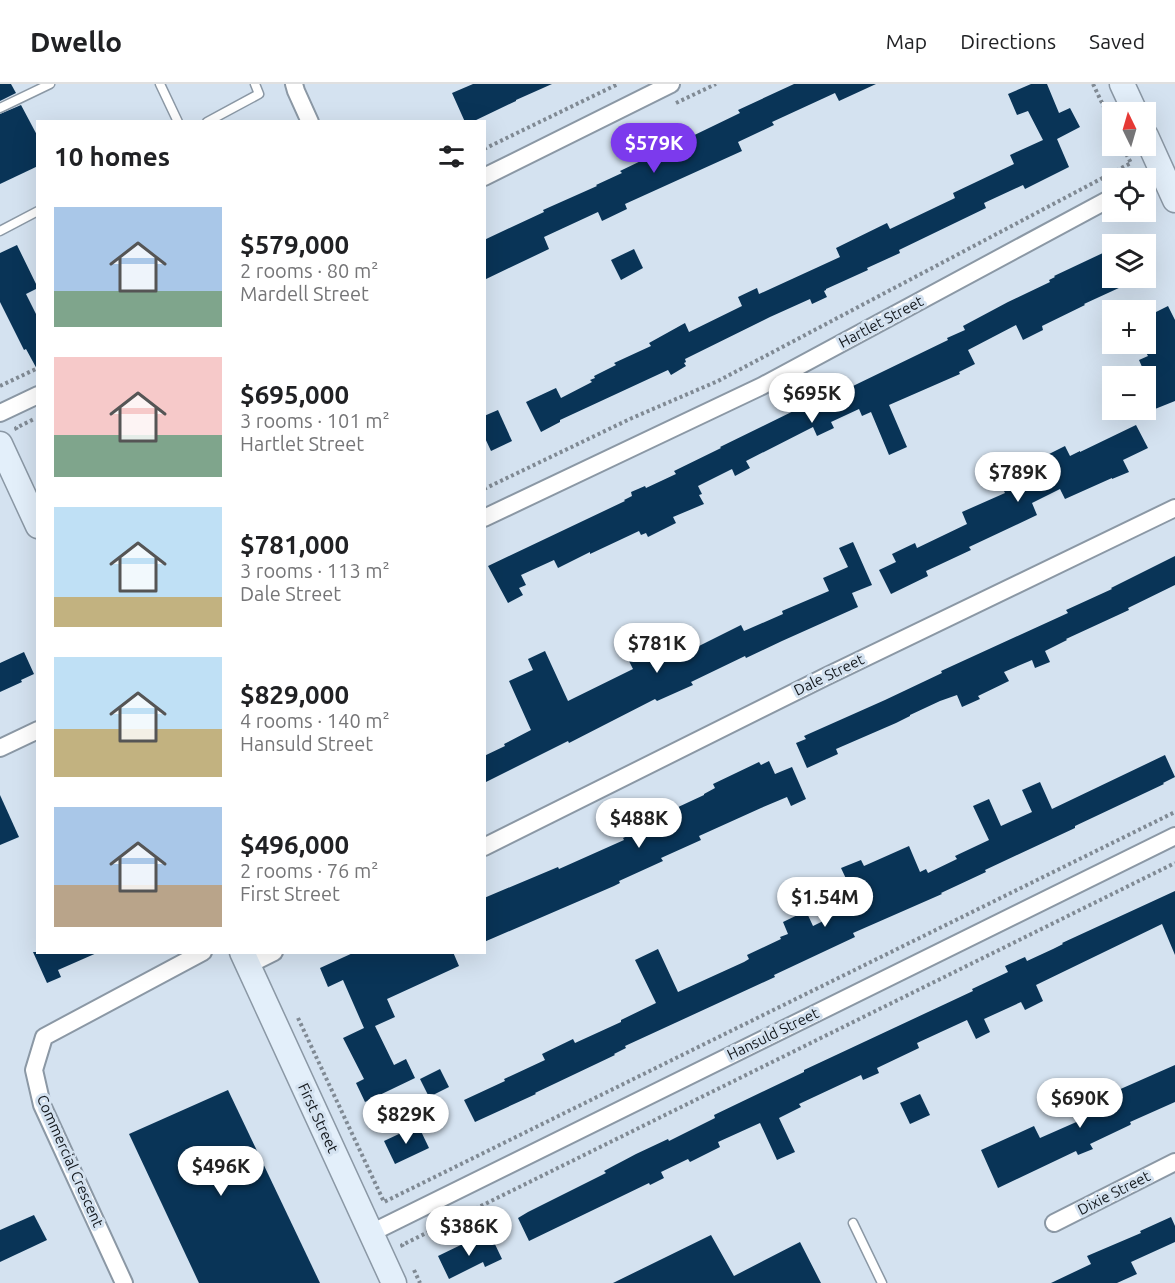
<!DOCTYPE html>
<meta charset="utf-8">
<style>
body{margin:0;font-family:Ubuntu,sans-serif;background:#f2f2f2;color:#202124;height:100vh;display:flex;flex-direction:column;font-size:22px;white-space:nowrap}
*{box-sizing:border-box;margin:0}
p{font-size:20px;color:#757577}
.icon{flex:none;width:33px;height:33px;fill:none;stroke:currentColor;stroke-width:2;stroke-linecap:round;stroke-linejoin:round}
.map{position:relative;flex:1;overflow:hidden}
.panel{position:absolute;left:36px;top:36px;width:450px;height:834px;display:flex;flex-direction:column;background:#fff;border-radius:0px;box-shadow:0 6px 24px #0002}
.panel>*{flex:none}
.needle{width:39px;rotate:355deg}
.controls{position:absolute;left:1102px;top:18px;display:grid;gap:12px}
.controls a{display:grid;place-items:center;width:54px;height:54px;border-radius:0px;background:#fff;box-shadow:0 6px 24px #0002;font-size:30px}
.price{position:absolute;translate:-50% -51px;padding:0 14px;border-radius:21px;background:#fff;color:#222;font-size:20px;line-height:39px;filter:drop-shadow(0 2px 3px #0008)}
.price::after{content:'';position:absolute;left:50%;top:36px;width:18px;height:14px;margin-left:-9px;background:inherit;clip-path:polygon(0 0,100% 0,50% 100%)}
.price.current{background:#7c3aed;color:#fff}
ul{padding:0;list-style:none}
li{display:flex;align-items:center;gap:18px;height:150px;padding:0 18px}
li span{display:grid;place-items:center;flex:none;width:168px;height:120px;border-radius:0px;color:#555}
li>.icon{margin-inline-start:auto}
span .icon{width:72px;height:72px;fill:#fffc;stroke-width:1}
li b{font-size:26px}
h2{display:flex;justify-content:space-between;align-items:center;height:72px;padding:0 18px;font-size:26px}
header{display:flex;align-items:center;gap:36px;box-sizing:border-box;height:84px;padding:0 30px;background:#fff;border-bottom:2px solid #e0e0e0}
header strong{font-size:28px}
nav{display:flex;gap:33px;margin-inline-start:auto;font-size:21px}
.map>svg:first-child{display:block}
</style>
<header>
<strong>Dwello</strong>
<nav><a>Map</a><a>Directions</a><a>Saved</a></nav>
</header>
<div class="map">
<svg width="1175" height="1199" viewBox="0 0 1175 1199">
<rect width="100%" height="100%" fill="#d4e2f0"/>
<g fill="#093457">
<polygon points="0,0 11,0 16,9 0,17"/>
<polygon points="473,0 552,0 516,16 516,17 472,38 465,38 452,9"/>
<polygon points="794,0 876,0 839,17 835,9 772,38 774,41 738,58 742,67 625,120 627,125 602,137 598,128 544,153 549,165 484,196 484,156 544,128 543,126 597,102 596,101 622,89 620,87 740,29 738,26"/>
<polygon points="1031,0 1047,0 1059,29 1070,24 1080,43 1057,55 1069,83 1025,105 1023,101 984,119 986,124 899,166 900,169 867,184 868,186 826,205 826,206 824,207 827,213 812,220 810,215 770,233 685,275 686,278 684,279 686,282 671,291 668,286 560,336 560,338 541,348 526,318 556,304 561,314 592,298 590,296 595,294 594,292 616,281 614,279 651,262 649,259 685,239 689,248 742,222 738,213 757,204 759,210 840,173 836,164 887,139 890,145 955,114 953,109 1014,80 1010,71 1043,56 1028,27 1017,31 1008,10"/>
<polygon points="21,21 38,53 38,82 0,100 0,30"/>
<polygon points="17,161 38,204 26,210 38,234 38,287 26,265 24,266 0,218 0,169"/>
<polygon points="634,165 643,184 621,196 611,176"/>
<polygon points="1105,168 1113,185 1113,194 1117,194 1121,203 1084,220 1085,221 1042,242 1043,246 1023,256 1016,241 968,266 975,280 959,288 960,290 889,321 907,363 889,371 871,328 862,332 859,325 831,338 834,344 817,352 813,343 746,377 750,384 735,392 732,385 698,402 702,410 699,411 704,420 673,433 676,439 648,453 646,449 641,451 639,447 590,470 590,468 558,484 554,476 521,491 526,501 519,504 523,511 508,519 488,482 625,417 624,416 632,412 631,408 645,402 646,404 676,390 674,387 721,364 720,363 820,314 822,317 948,256 947,254 965,246 963,242 1008,218 1050,198 1049,196 1055,193 1054,192"/>
<polygon points="1168,222 1175,236 1175,317 1155,325 1146,304 1146,292 1139,276 1148,272 1141,260 1146,260 1146,233"/>
<polygon points="498,326 512,357 491,367 484,352 484,332"/>
<polygon points="1136,341 1148,364 1123,376 1129,388 1112,395 1112,394 1065,415 1060,405 1032,419 1037,431 969,463 971,466 926,487 928,492 891,510 879,486 896,478 892,470 915,459 917,464 967,440 962,428 1005,409 1004,407 1009,404 1005,395 1046,375 1045,372 1065,362 1070,372 1080,367 1080,368"/>
<polygon points="853,458 872,501 852,509 858,523 782,557 746,574 745,572 691,598 693,601 657,617 655,615 569,659 568,657 484,699 484,672 505,662 504,660 531,646 509,597 533,586 528,575 545,567 568,617 633,585 627,573 644,565 653,583 676,572 677,573 741,541 744,547 783,530 782,527 829,507 823,494 848,483 839,464"/>
<polygon points="1175,472 1175,501 1128,524 1129,526 1066,555 1067,556 1045,567 1050,578 1035,584 1032,576 1004,588 1009,597 978,612 980,615 962,623 957,611 940,617 910,631 910,632 896,639 836,665 838,670 807,684 796,659 806,655 804,652 885,616 942,589 941,587 1068,529 1066,526 1112,505 1111,504"/>
<polygon points="24,568 34,590 21,596 22,598 0,608 0,579"/>
<polygon points="1165,671 1175,693 1163,699 1164,700 1075,742 1075,744 985,786 986,788 941,809 942,810 853,849 855,853 774,891 775,893 625,962 626,964 614,970 615,971 535,1009 536,1010 475,1038 464,1016 505,997 504,995 545,976 542,970 573,955 575,959 621,938 621,936 656,919 635,876 658,865 678,908 744,878 749,875 747,871 781,855 780,853 788,850 783,838 806,827 813,842 858,820 841,784 861,776 864,782 909,762 920,788 926,785 928,789 957,775 955,772 989,756 973,722 989,715 1001,742 1032,728 1022,706 1040,698 1052,725"/>
<polygon points="769,677 775,690 792,683 806,715 791,722 787,713 761,724 699,752 701,756 661,774 663,777 619,797 620,799 614,802 484,858 484,814 558,783 559,785 624,756 623,754 663,736 661,731 704,711 704,710 715,704 713,700 759,678 761,681"/>
<polygon points="0,711 19,753 0,761"/>
<polygon points="1175,807 1175,871 1162,840 1036,901 1043,917 1025,926 1021,918 984,935 990,948 976,955 967,936 917,959 919,964 877,984 879,989 863,996 861,991 799,1020 801,1023 779,1034 795,1068 777,1076 760,1039 718,1058 720,1063 690,1078 688,1075 661,1088 664,1094 650,1101 649,1099 529,1157 518,1134 528,1128 606,1089 604,1087 636,1070 668,1055 669,1057 715,1034 714,1031 804,988 804,986 834,972 973,907 972,905 1008,888 1005,882 1025,873 1027,877 1053,865 1063,860 1062,859"/>
<polygon points="33,868 99,868 58,886 61,893 47,899"/>
<polygon points="355,868 453,868 459,882 387,915 395,933 375,942 394,981 406,975 415,994 365,1018 356,999 364,995 343,954 364,944 343,896 328,903 320,884"/>
<polygon points="1175,981 1175,1018 1130,1038 1131,1040 1130,1041 1090,1060 1093,1065 1078,1071 1076,1067 998,1104 981,1066 1034,1042 1040,1054 1090,1032 1089,1031 1106,1023 1101,1012 1115,1006 1116,1007"/>
<polygon points="440,985 449,1003 429,1013 420,995"/>
<polygon points="228,1006 320,1199 199,1199 129,1050"/>
<polygon points="920,1010 930,1031 910,1040 900,1019"/>
<polygon points="418,1041 429,1064 395,1080 384,1057"/>
<polygon points="34,1131 47,1156 0,1178 0,1146"/>
<polygon points="1171,1133 1175,1142 1175,1158 1131,1178 1137,1190 1117,1199 1051,1199 1091,1180 1087,1172 1141,1149 1140,1147"/>
<polygon points="711,1151 734,1192 800,1158 821,1199 613,1199"/>
<polygon points="492,1154 502,1175 485,1183 483,1178 449,1195 438,1172 471,1156 474,1162"/>
</g>
<g fill="none" stroke-linecap="round" stroke-linejoin="round">
<defs>
<g id="lane">
<polyline points="160,0 178,38"/>
<polyline points="0,24 50,0"/>
<polyline points="207,38 259,10 255,0"/>
<polyline points="0,147 38,127"/>
<polyline points="853,1139 882,1199"/>
</g>
<g id="street">
<polyline points="294,0 296,7 310,38"/>
<polyline points="484,93 671,0"/>
<polyline points="0,329 38,311"/>
<polyline points="484,434 762,302 1113,113"/>
<polyline points="0,664 38,646"/>
<polyline points="484,763 825,593 1175,424"/>
<polyline points="248,881 274,868"/>
<polyline points="1054,1139 1175,1078"/>
<polyline points="371,1149 1175,752"/>
<polyline points="124,1199 42,1021 34,986 44,953 203,868"/>
</g>
<g id="secondary">
<polyline points="1122,0 1135,28"/>
<polyline points="1146,52 1175,116"/>
<polyline points="0,360 38,442"/>
<polyline points="242,868 394,1199"/>
</g>
</defs>
<use href="#lane" stroke="#8b98a5" stroke-width="11"/>
<use href="#street" stroke="#8b98a5" stroke-width="20"/>
<use href="#secondary" stroke="#8b98a5" stroke-width="27"/>
<g stroke="#808a94" stroke-width="4" stroke-dasharray="3 3" stroke-linecap="butt">
<polyline points="1093,0 1113,42"/>
<polyline points="676,19 716,0"/>
<polyline points="484,65 618,0"/>
<polyline points="0,302 38,284"/>
<polyline points="17,346 16,344 34,335"/>
<polyline points="484,405 632,334 718,297 1131,79 1122,62"/>
<polyline points="298,934 384,1118 1175,728"/>
<polyline points="403,1163 402,1161 1175,779"/>
<polyline points="414,1186 420,1199"/>
</g>
<use href="#lane" stroke="#fff" stroke-width="8"/>
<use href="#street" stroke="#fff" stroke-width="16"/>
<use href="#secondary" stroke="#e3effa" stroke-width="24"/>
</g>
<g text-anchor="middle" stroke-width="6" stroke-linejoin="round" paint-order="stroke">
<g font-size="15" fill="#12171c" stroke="#d4e2f0">
<text transform="translate(881 238) rotate(-28)" y="5">Hartlet Street</text>
<text transform="translate(829 591) rotate(-26)" y="5">Dale Street</text>
<text transform="translate(773 950) rotate(-26)" y="5">Hansuld Street</text>
<text transform="translate(318 1034) rotate(65)" y="5">First Street</text>
<text transform="translate(70 1077) rotate(66)" y="5">Commercial Crescent</text>
<text transform="translate(1114 1109) rotate(-27)" y="5">Dixie Street</text>
</g>
</g>
</svg>
<div class="controls">
<a><svg class="needle" viewBox="-14 -14 28 28"><path d="M0-13l5 13h-10z" fill="#e53935"/><path d="M0 13l5-13h-10z" fill="#757577"/></svg></a>
<a><svg class="icon" aria-label="locate" viewBox="0 0 24 24"><circle cx="12" cy="12" r="6"/><path d="M12 2v4M12 18v4M2 12h4M18 12h4"/></svg></a>
<a><svg class="icon" aria-label="layers" viewBox="0 0 24 24"><path d="M12 4l9 5-9 5-9-5zM3 14l9 5 9-5"/></svg></a>
<a>+</a>
<a>−</a>
</div>
<b class="price current" style="left:654px;top:90px">$579K</b>
<b class="price" style="left:812px;top:340px">$695K</b>
<b class="price" style="left:1018px;top:419px">$789K</b>
<b class="price" style="left:657px;top:590px">$781K</b>
<b class="price" style="left:639px;top:765px">$488K</b>
<b class="price" style="left:825px;top:844px">$1.54M</b>
<b class="price" style="left:1080px;top:1045px">$690K</b>
<b class="price" style="left:406px;top:1061px">$829K</b>
<b class="price" style="left:221px;top:1113px">$496K</b>
<b class="price" style="left:469px;top:1173px">$386K</b>
<section class="panel">
<h2>10 homes<svg class="icon" aria-label="filters" viewBox="0 0 24 24"><path d="M4 7h16M4 17h16"/><circle cx="9" cy="7" r="2"/><circle cx="15" cy="17" r="2"/></svg></h2>
<ul>
<li><span style="background:linear-gradient(#a9c7e8 70%,#7fa58c 0)"><svg class="icon" aria-label="home" viewBox="0 0 24 24"><path d="M3 11l9-7 9 7M6 9v11h12V9"/></svg></span><div><b>$579,000</b><p>2 rooms · 80 m²</p><p>Mardell Street</p></div></li>
<li><span style="background:linear-gradient(#f6c9c9 65%,#7fa58c 0)"><svg class="icon" aria-label="home" viewBox="0 0 24 24"><path d="M3 11l9-7 9 7M6 9v11h12V9"/></svg></span><div><b>$695,000</b><p>3 rooms · 101 m²</p><p>Hartlet Street</p></div></li>
<li><span style="background:linear-gradient(#bfe0f5 75%,#c2b280 0)"><svg class="icon" aria-label="home" viewBox="0 0 24 24"><path d="M3 11l9-7 9 7M6 9v11h12V9"/></svg></span><div><b>$781,000</b><p>3 rooms · 113 m²</p><p>Dale Street</p></div></li>
<li><span style="background:linear-gradient(#bfe0f5 60%,#c2b280 0)"><svg class="icon" aria-label="home" viewBox="0 0 24 24"><path d="M3 11l9-7 9 7M6 9v11h12V9"/></svg></span><div><b>$829,000</b><p>4 rooms · 140 m²</p><p>Hansuld Street</p></div></li>
<li><span style="background:linear-gradient(#a9c7e8 65%,#b9a48a 0)"><svg class="icon" aria-label="home" viewBox="0 0 24 24"><path d="M3 11l9-7 9 7M6 9v11h12V9"/></svg></span><div><b>$496,000</b><p>2 rooms · 76 m²</p><p>First Street</p></div></li>
</ul>
</section>
</div>
